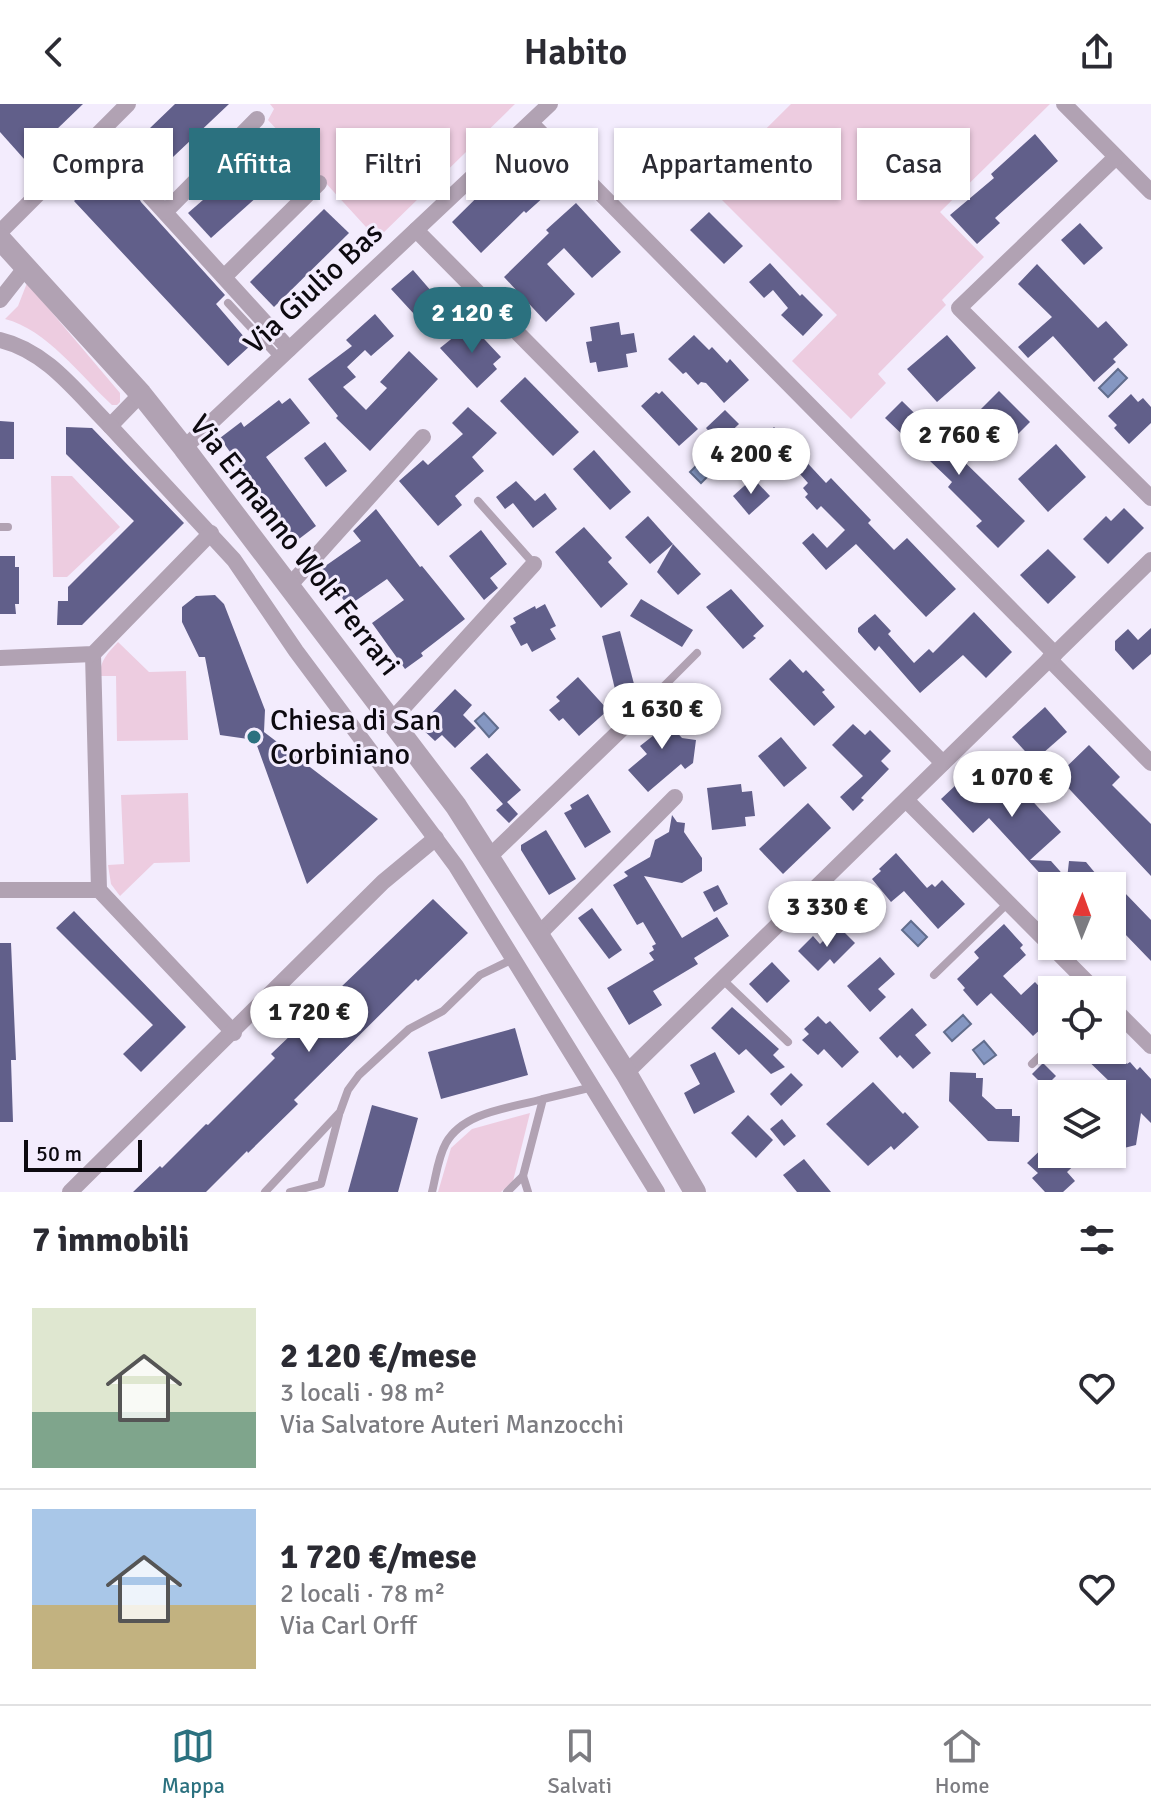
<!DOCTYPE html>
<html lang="it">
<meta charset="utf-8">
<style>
body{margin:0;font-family:Signika,sans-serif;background:#f2f2f3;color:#2b2b33;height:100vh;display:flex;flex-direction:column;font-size:30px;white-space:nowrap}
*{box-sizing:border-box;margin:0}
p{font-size:26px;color:#7c7c81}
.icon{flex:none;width:44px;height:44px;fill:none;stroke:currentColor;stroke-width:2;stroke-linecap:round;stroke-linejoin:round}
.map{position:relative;height:1088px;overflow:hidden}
.panel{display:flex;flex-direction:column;background:#fff;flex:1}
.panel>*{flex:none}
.hud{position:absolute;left:24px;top:24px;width:1104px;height:72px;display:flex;gap:16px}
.needle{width:52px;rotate:1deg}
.controls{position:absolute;left:1038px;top:768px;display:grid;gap:16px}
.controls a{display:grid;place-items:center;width:88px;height:88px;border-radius:0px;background:#fff;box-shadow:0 2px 6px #0004;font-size:40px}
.scale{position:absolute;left:24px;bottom:20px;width:118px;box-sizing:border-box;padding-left:8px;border:4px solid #0d0a10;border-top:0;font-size:22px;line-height:28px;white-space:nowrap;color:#0d0a10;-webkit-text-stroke:6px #f3ecfd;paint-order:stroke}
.price{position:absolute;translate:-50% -68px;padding:0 18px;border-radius:28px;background:#fff;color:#222;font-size:26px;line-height:52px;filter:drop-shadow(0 2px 4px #0008)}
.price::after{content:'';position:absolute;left:50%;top:48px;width:24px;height:18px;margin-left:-12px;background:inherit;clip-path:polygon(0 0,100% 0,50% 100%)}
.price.on{background:#2b717f;color:#fff}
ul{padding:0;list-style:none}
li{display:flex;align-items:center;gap:24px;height:200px;padding:0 32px}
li+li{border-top:2px solid #e1e1e2}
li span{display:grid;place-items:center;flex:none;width:224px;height:160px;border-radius:0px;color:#555}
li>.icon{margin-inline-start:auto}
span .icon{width:96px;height:96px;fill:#fffc;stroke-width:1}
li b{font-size:34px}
h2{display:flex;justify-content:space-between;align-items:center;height:96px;padding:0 32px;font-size:34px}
.pill{padding:0 28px;border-radius:0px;background:#fff;box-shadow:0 2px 6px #0004;font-size:28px;line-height:72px}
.pill.on{background:#2b717f;color:#fff}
header{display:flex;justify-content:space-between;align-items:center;height:104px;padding:0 32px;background:#fff;font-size:36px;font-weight:600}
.tab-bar{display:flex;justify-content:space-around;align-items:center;height:112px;border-top:2px solid #e1e1e2;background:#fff;font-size:22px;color:#7c7c81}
.tab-bar a{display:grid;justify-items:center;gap:4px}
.tab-bar .on{color:#2b717f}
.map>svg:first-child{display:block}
</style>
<header><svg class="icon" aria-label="back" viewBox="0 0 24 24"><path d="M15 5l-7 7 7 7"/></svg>Habito<svg class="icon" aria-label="share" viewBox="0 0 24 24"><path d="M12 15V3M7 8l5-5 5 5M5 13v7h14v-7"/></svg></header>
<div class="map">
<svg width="1151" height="1088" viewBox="0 0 1151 1088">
<rect width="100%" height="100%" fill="#f3ecfd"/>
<g fill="#edcce0">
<polygon points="270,0 515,0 377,135 268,16 274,5"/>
<polygon points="791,0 1050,0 940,108 984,153 942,196 946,201 878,270 886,279 851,315 792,257 837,211 708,82"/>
<path d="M27 179 120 289V298L117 301H112C81 272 46 225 5 215L18 202Z"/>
<polygon points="51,372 72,372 120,423 67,473 53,473"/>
<path d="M118 538 149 568 186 567 188 636 117 637 116 572H100C100 556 108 549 118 538Z"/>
<polygon points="188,689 190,758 154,759 120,792 111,780 108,761 124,760 121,691"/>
<polygon points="530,1009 513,1077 501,1088 438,1088 451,1044 472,1025"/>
</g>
<g fill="#8597c2" stroke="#616d8d" stroke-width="2">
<polygon points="447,190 456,198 441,213 432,204"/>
<polygon points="1118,265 1127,274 1108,293 1099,284"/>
<polygon points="715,343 726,354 701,379 690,368"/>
<polygon points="484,609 498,624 489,633 475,617"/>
<polygon points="911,817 927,833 918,842 902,826"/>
<polygon points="963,911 971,920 952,937 944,928"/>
<polygon points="984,937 996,951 984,960 973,946"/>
</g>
<g fill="#615f8a">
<polygon points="0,0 83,0 25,56 0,28"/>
<polygon points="175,0 229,0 136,88 141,98 225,191 216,200 251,241 228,262 74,97"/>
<polygon points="1035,30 1058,57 995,114 1000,119 977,140 950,111 994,74 991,70"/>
<polygon points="265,42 287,66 211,134 188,109"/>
<polygon points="524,47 556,82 526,109 524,107 481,149 452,118"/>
<polygon points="576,99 621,148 592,174 564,144 547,160 575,190 546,218 504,173 549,129 546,126"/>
<polygon points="324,105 349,129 274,203 250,178"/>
<polygon points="709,108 743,142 724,160 690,126"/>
<polygon points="1080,119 1103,144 1084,161 1061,136"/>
<polygon points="770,159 800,192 802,190 823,211 803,232 781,211 788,204 773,186 764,194 749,178"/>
<polygon points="1037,160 1098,224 1106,217 1128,241 1113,255 1116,258 1094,278 1053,232 1028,254 1018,243 1052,213 1018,180"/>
<polygon points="413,166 432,188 421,197 425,201 414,210 391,185"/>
<polygon points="375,210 394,232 371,252 365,246 347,263 356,273 343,283 366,306 387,284 380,278 409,247 438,275 370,347 336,314 338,312 308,275 352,242 346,236"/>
<polygon points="619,218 621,231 634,229 637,248 626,250 628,263 598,268 596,258 590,259 586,238 592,237 590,223"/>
<polygon points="470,220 501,253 493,260 497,265 477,284 440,244"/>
<polygon points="694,231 709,246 712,243 727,259 730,255 749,276 724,299 706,279 701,278 698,281 686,268 683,270 668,255"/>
<polygon points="947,231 976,264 937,298 907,265"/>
<polygon points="525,273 579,328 553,352 500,297"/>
<polygon points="662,287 698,325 679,342 641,302 656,288 659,290"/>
<polygon points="999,287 1030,318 994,354 963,323"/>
<polygon points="1131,290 1138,298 1143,294 1151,303 1151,319 1129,340 1114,324 1117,321 1108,312"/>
<polygon points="290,294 310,319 266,353 316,422 295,438 220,334 241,318 244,323 279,296 282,300"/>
<polygon points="902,297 1025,417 998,444 976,422 982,417 948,383 952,378 885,314"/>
<polygon points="468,303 497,329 472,353 484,367 455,392 462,401 438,422 399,377 423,356 428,361 463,330 452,319"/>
<polygon points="725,306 739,320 719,339 706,324"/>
<polygon points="0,317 14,318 14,355 0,355"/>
<polygon points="66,323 92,324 184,419 82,521 57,521 58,497 68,497 68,483 134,417 66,350"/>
<polygon points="774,323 826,379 831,374 871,416 868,419 894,446 907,434 956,485 926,513 856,440 826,466 802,439 813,429 827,444 845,426 821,402 817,406 805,393 808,390 803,384 808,379 791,360 783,368 756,341"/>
<polygon points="325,338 347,367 326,383 304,354"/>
<polygon points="1056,340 1086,373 1048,408 1018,375"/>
<polygon points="594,346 631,388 610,406 573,365"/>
<polygon points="753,374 770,392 749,411 733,392"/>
<polygon points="516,377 535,397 545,389 557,405 533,424 513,399 505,405 496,393"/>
<polygon points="1124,404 1144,424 1108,460 1083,435 1106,412 1111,417"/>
<polygon points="376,405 420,463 422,462 465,515 421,549 423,552 405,565 372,519 404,496 387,475 348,502 321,465 361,437 353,427"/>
<polygon points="648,412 673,440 650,460 625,433"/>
<polygon points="584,423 612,454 608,458 628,480 601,504 555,448"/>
<polygon points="481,426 507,460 490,474 498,484 484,496 449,452"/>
<polygon points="673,440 701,470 678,491 657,468"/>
<polygon points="1048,445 1076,473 1048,500 1020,471"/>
<polygon points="0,452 15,452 15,463 19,463 19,500 15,500 16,510 0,510"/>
<polygon points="731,485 764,522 753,532 756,534 743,545 706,503"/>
<polygon points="215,491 224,500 265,606 264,628 378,715 307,780 255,636 220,631 205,553 199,553 182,518 182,503 196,492"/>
<polygon points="641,495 693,526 682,543 630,512"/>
<polygon points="545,500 556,522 550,525 556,535 532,548 527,539 521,542 510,522 516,519 513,514 535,502 536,505"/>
<polygon points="974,508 1012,548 986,574 963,551 920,589 879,542 875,547 858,528 858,524 875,510 891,527 888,530 914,559 929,545 933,549"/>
<polygon points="1151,524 1151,550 1133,566 1115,546 1115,537 1128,525 1138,536"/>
<polygon points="620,527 634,580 615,585 602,532"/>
<polygon points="790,555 803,569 806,566 825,586 822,588 835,603 814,622 769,575"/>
<polygon points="578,573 608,606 579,632 563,614 559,617 549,606 560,597 556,593"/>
<polygon points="455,585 472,601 463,611 476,624 455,644 442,631 435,637 419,622"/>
<polygon points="661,602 674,619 671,622 682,634 696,636 693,659 685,665 681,660 648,688 628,666 647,650 640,642 654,631 643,618"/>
<polygon points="1045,603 1067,628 1034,657 1012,633"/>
<polygon points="853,620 865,631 870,626 891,647 881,657 889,665 861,694 864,696 853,707 840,693 863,672 832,641"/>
<polygon points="781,633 807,664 784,683 758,652"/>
<polygon points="1089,641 1120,673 1112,681 1151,720 1151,772 1057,672"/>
<polygon points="487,649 521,686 507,698 518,710 509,719 496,706 503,700 470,664"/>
<polygon points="989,650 1061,728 1030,756 1051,757 1067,775 1069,757 1086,758 1096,770 1096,781 1045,782 1046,776 989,714 973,729 941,695"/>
<polygon points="741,680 742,688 752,687 755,712 745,713 746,722 712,726 707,684"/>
<polygon points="588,690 611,728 585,744 564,709 572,705 570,701"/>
<polygon points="808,699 831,724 783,770 759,745"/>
<polygon points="672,711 677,718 685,719 684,728 702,754 702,767 682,779 644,772 682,834 717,813 729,832 694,854 698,860 653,887 662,901 629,921 607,884 654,856 649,849 654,846 652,842 656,840 643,818 637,821 613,781 628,772 624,768 650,753 655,736 669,728"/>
<polygon points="546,726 576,775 549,791 521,746 521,741"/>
<polygon points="896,749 927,784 932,780 935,783 942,776 965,800 938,825 904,787 891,798 872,775 881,767 879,765"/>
<polygon points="718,781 728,800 714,808 703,788"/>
<polygon points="1124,788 1151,816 1151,857 1124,829 1119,834 1112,827 1112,800"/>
<polygon points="433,795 468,829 418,877 416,875 294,996 298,1000 248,1049 247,1047 206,1088 133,1088 160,1062 162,1064 206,1020 208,1021 275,954 271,950"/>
<polygon points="592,804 622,846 609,855 578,814"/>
<polygon points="74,807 186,923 141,968 123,950 153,921 56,824"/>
<polygon points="1004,820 1023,841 1020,844 1026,851 1003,872 1021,891 1035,878 1052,896 1052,915 1033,932 991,889 977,902 963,886 965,884 957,875 979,854 974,848"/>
<polygon points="838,822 855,839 834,860 830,855 818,867 798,847 813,832 820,840"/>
<polygon points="0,839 11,839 16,956 11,956 13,1018 0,1018"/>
<polygon points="880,853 895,870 878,885 886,893 870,908 847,882"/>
<polygon points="772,858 790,877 767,899 749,880"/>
<polygon points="732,903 779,945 773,951 785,963 771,970 746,945 739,951 711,924"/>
<polygon points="912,904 927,921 915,931 931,949 913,965 900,951 897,954 879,934"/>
<polygon points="818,912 826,920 830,917 859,948 842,964 824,945 818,951 802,936 809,930 804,925"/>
<polygon points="515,924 528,971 441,995 428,948"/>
<polygon points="1077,946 1113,946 1127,960 1130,958 1137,966 1140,963 1151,975 1151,1019 1141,1009 1136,1041 1124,1044 1112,1037 1112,980"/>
<polygon points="715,948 735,988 694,1010 684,989 700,980 690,961"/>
<polygon points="1043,959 1056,972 1045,983 1032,970"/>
<polygon points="950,968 976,969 976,974 983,974 982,992 996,1005 1012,1005 1012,1012 1020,1012 1019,1038 988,1037 949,997"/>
<polygon points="791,969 803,981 781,1002 770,990"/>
<polygon points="873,978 903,1010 905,1008 919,1023 894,1046 891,1042 868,1062 826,1020"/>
<polygon points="372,1001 418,1014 398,1088 348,1088"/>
<polygon points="748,1011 773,1036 756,1054 731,1029"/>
<polygon points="782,1015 796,1032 784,1042 770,1025"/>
<polygon points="1052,1035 1052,1050 1086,1050 1067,1068 1075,1077 1063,1088 1045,1088 1032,1074 1038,1069 1027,1059"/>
<polygon points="804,1055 831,1088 797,1088 783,1071"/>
</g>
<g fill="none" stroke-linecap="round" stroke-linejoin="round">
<g stroke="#b1a2b3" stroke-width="8">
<polyline points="228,199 279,254"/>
<polyline points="478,397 534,460"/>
<polyline points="0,423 8,423"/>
<polyline points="630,616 697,549"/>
<polyline points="934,871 1008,799"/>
<polyline points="723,876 788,938"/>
<polyline points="1032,960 1052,941"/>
<polyline points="265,1088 340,1008 348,986 359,971 409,925 443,907 480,871 513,855"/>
<polyline points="290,1088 321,1080 339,1011"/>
<path d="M432 1088C436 1072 438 1053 446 1039 464 1007 511 1004 543 995"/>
<polyline points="507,1088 523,1072"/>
<polyline points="528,1088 523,1072 543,995 593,983"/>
</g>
<g stroke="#b1a2b3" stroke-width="16">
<polyline points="1064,0 1151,88"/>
<polyline points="531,19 1055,550"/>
<polyline points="1116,53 959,204 1151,394"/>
<polyline points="149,91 289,245"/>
<polyline points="165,108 257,15"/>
<polyline points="416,126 943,659"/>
<polyline points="0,128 128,0"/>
<polyline points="224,173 319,79"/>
<polyline points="0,196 26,163"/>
<path d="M0 236C47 247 77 289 110 322L141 290"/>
<polyline points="110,322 234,456 296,547 456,762 657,1088"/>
<polyline points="184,344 550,0"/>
<polyline points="290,481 423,333"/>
<polyline points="93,550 99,786"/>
<polyline points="0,554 93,550 211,429"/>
<polyline points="1049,555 1151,659"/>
<polyline points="392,616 534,460"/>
<polyline points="906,696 1095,886"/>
<polyline points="489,753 630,617"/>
<polyline points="0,786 99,786 234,929"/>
<polyline points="538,831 675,693"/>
<polyline points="1112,903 1151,942"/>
<polyline points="626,969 1151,456"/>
<polyline points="70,1088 383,778 436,734"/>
</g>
<polyline stroke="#b1a2b3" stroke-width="22" points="0,135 141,290 184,344 456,702 626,969 695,1088"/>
</g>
<circle fill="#2b717f" stroke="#f3ecfd" stroke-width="3" cx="254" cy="633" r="8"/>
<g text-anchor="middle" stroke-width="6" stroke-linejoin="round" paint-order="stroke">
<g font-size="30" fill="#0d0a10" stroke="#f3ecfd">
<text transform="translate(313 184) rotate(-43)" y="10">Via Giulio Bas</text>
<text transform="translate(295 441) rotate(52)" y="10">Via Ermanno Wolf Ferrari</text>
</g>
<g font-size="30" fill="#0d0a10" stroke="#f3ecfd" text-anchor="start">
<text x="270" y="626">Chiesa di San<tspan x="270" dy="34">Corbiniano</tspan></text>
</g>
</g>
</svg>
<div class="controls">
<a><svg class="needle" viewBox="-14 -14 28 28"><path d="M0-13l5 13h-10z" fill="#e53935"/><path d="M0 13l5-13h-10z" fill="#7c7c81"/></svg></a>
<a><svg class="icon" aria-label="locate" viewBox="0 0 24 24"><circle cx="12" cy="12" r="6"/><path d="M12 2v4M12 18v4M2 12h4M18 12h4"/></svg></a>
<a><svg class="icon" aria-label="layers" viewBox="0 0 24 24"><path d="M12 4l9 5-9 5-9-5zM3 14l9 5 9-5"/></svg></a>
</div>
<div class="scale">50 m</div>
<b class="price on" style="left:472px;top:251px">2 120 €</b>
<b class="price" style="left:959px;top:373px">2 760 €</b>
<b class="price" style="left:751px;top:392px">4 200 €</b>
<b class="price" style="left:662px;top:647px">1 630 €</b>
<b class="price" style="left:1012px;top:715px">1 070 €</b>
<b class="price" style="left:827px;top:845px">3 330 €</b>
<b class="price" style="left:309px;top:950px">1 720 €</b>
<div class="hud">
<a class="pill">Compra</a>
<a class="pill on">Affitta</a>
<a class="pill">Filtri</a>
<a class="pill">Nuovo</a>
<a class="pill">Appartamento</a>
<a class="pill">Casa</a>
</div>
</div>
<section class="panel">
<h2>7 immobili<svg class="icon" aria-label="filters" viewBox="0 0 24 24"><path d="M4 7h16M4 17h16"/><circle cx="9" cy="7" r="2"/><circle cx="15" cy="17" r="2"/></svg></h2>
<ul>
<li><span style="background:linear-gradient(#dfe7d0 65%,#7fa58c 0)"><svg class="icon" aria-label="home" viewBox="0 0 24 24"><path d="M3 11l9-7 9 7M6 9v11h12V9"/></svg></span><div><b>2 120 €/mese</b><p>3 locali · 98 m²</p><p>Via Salvatore Auteri Manzocchi</p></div><svg class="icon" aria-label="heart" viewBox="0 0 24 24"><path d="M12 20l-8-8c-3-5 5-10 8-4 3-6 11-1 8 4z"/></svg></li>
<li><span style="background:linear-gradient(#a9c7e8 60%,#c2b280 0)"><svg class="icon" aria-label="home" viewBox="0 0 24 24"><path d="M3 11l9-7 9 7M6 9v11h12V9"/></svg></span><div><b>1 720 €/mese</b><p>2 locali · 78 m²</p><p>Via Carl Orff</p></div><svg class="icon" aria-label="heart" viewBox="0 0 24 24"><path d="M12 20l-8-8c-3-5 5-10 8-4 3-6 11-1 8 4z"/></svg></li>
</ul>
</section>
<nav class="tab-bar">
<a class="on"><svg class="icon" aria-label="map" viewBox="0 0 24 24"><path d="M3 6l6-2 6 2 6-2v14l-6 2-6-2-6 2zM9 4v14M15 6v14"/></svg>Mappa</a>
<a><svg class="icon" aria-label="saved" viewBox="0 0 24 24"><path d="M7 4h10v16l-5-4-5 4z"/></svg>Salvati</a>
<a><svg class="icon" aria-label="home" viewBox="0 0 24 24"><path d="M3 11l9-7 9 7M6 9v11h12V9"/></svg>Home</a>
</nav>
